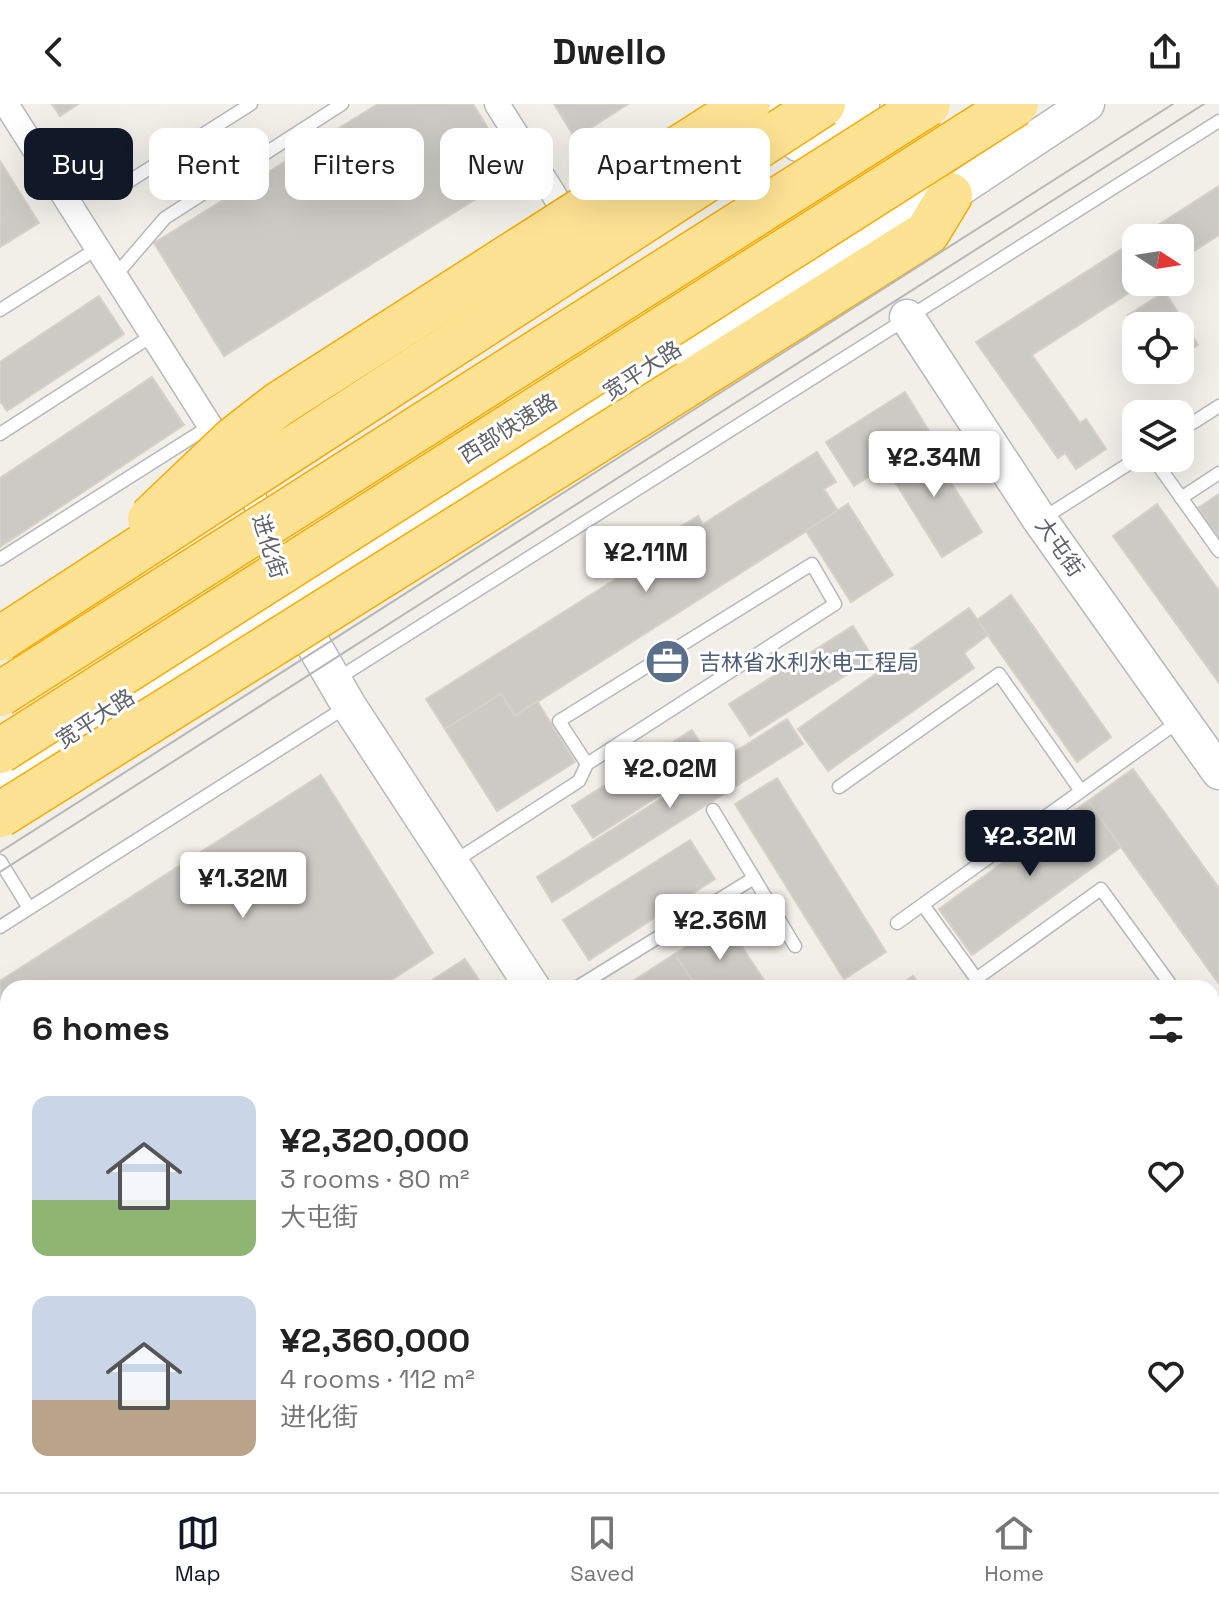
<!DOCTYPE html>
<meta charset="utf-8">
<style>
body{margin:0;font-family:"Space Grotesk","Noto Sans SC",sans-serif;background:#f2f2f2;color:#222;height:100vh;display:flex;flex-direction:column;font-size:30px;white-space:nowrap}
*{box-sizing:border-box;margin:0}
p{font-size:26px;color:#767676}
.icon{flex:none;width:44px;height:44px;fill:none;stroke:currentColor;stroke-width:2;stroke-linecap:round;stroke-linejoin:round}
.map{position:relative;flex:1;overflow:hidden}
.panel{position:absolute;left:0px;top:876px;width:1220px;height:512px;display:flex;flex-direction:column;background:#fff;border-radius:24px 24px 0 0;box-shadow:0 8px 32px #0002}
.panel>*{flex:none}
.banner{position:absolute;left:24px;top:24px;width:800px;height:72px;display:flex;gap:16px}
.needle{width:52px;rotate:102deg}
.tools{position:absolute;left:1122px;top:120px;display:grid;gap:16px}
.tools a{display:grid;place-items:center;width:72px;height:72px;border-radius:16px;background:#fff;box-shadow:0 8px 32px #0002;font-size:40px}
.price{position:absolute;translate:-50% -68px;padding:0 18px;border-radius:8px;background:#fff;color:#222;font-size:26px;line-height:52px;filter:drop-shadow(0 2px 4px #0008)}
.price::after{content:'';position:absolute;left:50%;top:48px;width:24px;height:18px;margin-left:-12px;background:inherit;clip-path:polygon(0 0,100% 0,50% 100%)}
.price.selected{background:#111827;color:#fff}
ul{padding:0;list-style:none}
li{display:flex;align-items:center;gap:24px;height:200px;padding:0 32px}
li span{display:grid;place-items:center;flex:none;width:224px;height:160px;border-radius:16px;color:#555}
li>.icon{margin-inline-start:auto}
span .icon{width:96px;height:96px;fill:#fffc;stroke-width:1}
li b{font-size:34px}
h2{display:flex;justify-content:space-between;align-items:center;height:96px;padding:0 32px;font-size:34px}
.chip{padding:0 28px;border-radius:16px;background:#fff;box-shadow:0 8px 32px #0002;font-size:28px;line-height:72px}
.chip.selected{background:#111827;color:#fff}
header{display:flex;justify-content:space-between;align-items:center;height:104px;padding:0 32px;background:#fff;font-size:36px;font-weight:600}
.dock{display:flex;justify-content:space-around;align-items:center;height:112px;border-top:2px solid #e0e0e0;background:#fff;font-size:22px;color:#767676}
.dock a{display:grid;justify-items:center;gap:4px}
.dock .selected{color:#111827}
.map>svg:first-child{display:block}
</style>
<header><svg class="icon" aria-label="back" viewBox="0 0 24 24"><path d="M15 5l-7 7 7 7"/></svg>Dwello<svg class="icon" aria-label="share" viewBox="0 0 24 24"><path d="M12 15V3M7 8l5-5 5 5M5 13v7h14v-7"/></svg></header>
<div class="map">
<svg width="1219" height="1388" viewBox="0 0 1219 1388">
<rect width="100%" height="100%" fill="#f1efe8"/>
<g fill="#e1ded6">
<polygon points="230,1380 272,1380 277,1388 218,1388"/>
<polygon points="625,1380 826,1380 832,1388 613,1388"/>
</g>
<polygon fill="#c5e8c5" points="336,1380 423,1380 410,1388 324,1388"/>
<g fill="#cccac5" stroke="#d6d1c6" stroke-width="2">
<polygon points="52,0 78,0 60,12"/>
<polygon points="378,0 473,0 516,70 224,252 154,139"/>
<polygon points="554,0 628,0 575,34"/>
<polygon points="0,57 39,119 0,143"/>
<polygon points="1219,82 1219,131 1180,156 1180,134 1138,134"/>
<polygon points="1136,136 1136,178 1146,178 1032,251 1080,319 1086,315 1106,345 1076,365 1065,349 1058,354 976,238"/>
<polygon points="1165,188 1198,241 1180,253 1180,222 1136,222 1136,225 1128,211"/>
<polygon points="99,192 124,230 7,307 0,297 0,258"/>
<polygon points="152,273 184,321 0,443 0,374"/>
<polygon points="905,288 932,332 854,382 826,338"/>
<polygon points="925,337 982,428 942,453 885,362"/>
<polygon points="817,348 836,378 824,385 838,407 515,612 501,590 445,625 426,595 619,473 614,465 698,412 703,420"/>
<polygon points="1219,390 1219,434 1198,404"/>
<polygon points="848,400 893,471 851,498 806,427"/>
<polygon points="1157,400 1219,487 1219,579 1113,432"/>
<polygon points="1011,491 1111,633 1077,658 977,516"/>
<polygon points="969,504 988,531 964,549 974,564 828,667 798,625"/>
<polygon points="853,522 873,554 750,632 729,600"/>
<polygon points="501,590 515,612 537,597 575,658 497,707 445,625"/>
<polygon points="787,615 803,640 552,798 537,773"/>
<polygon points="692,626 712,658 593,734 572,702"/>
<polygon points="1133,665 1219,784 1219,880 1088,697"/>
<polygon points="321,671 433,849 379,884 8,884 8,1069 0,1074 0,877"/>
<polygon points="777,674 886,848 844,875 735,700"/>
<polygon points="1088,697 1121,743 972,851 939,805"/>
<polygon points="690,736 715,775 589,856 563,816"/>
<polygon points="725,817 769,884 697,884 675,850"/>
<polygon points="675,850 697,884 638,884 633,877"/>
<polygon points="465,855 484,884 420,884"/>
<polygon points="913,872 922,884 896,884"/>
<polygon points="1219,891 1219,955 1212,960 1212,896"/>
<polygon points="8,1134 8,1158 0,1145 0,1139"/>
<polygon points="1219,1161 1219,1187 1212,1177 1212,1167"/>
<polygon points="135,1380 216,1380 203,1388 122,1388"/>
<polygon points="423,1380 502,1380 490,1388 410,1388"/>
<polygon points="674,1380 782,1380 787,1388 662,1388"/>
<polygon points="945,1380 1014,1380 1020,1388 950,1388"/>
</g>
<g fill="none" stroke-linecap="round" stroke-linejoin="round">
<defs>
<g id="lane">
<polyline points="120,83 251,0"/>
<polyline points="115,172 165,114 342,0"/>
<polyline points="0,206 98,144"/>
<polyline points="1180,327 1219,302"/>
<polyline points="0,330 153,231"/>
<polyline points="1153,354 1219,447"/>
<polyline points="1181,394 1219,369"/>
<polyline points="1042,415 1138,354"/>
<polyline points="0,455 210,322"/>
<polyline points="337,575 1219,17"/>
<polyline points="839,683 999,570 1081,687"/>
<polyline points="713,706 795,842"/>
<polyline points="0,757 29,804"/>
<polyline points="455,757 579,677 587,660 835,500 812,460 559,617 587,660"/>
<polyline points="923,801 983,884"/>
<polyline points="897,819 1179,617"/>
<polyline points="0,823 346,603"/>
<polyline points="976,875 1101,785 1173,884"/>
<polyline points="576,884 754,774"/>
<polyline points="1212,999 1219,993"/>
<polyline points="1212,1140 1219,1135"/>
<polyline points="1212,1203 1219,1213"/>
<polyline points="288,1380 293,1388"/>
<polyline points="1135,1380 1140,1388"/>
<polyline points="536,1388 549,1380"/>
</g>
<g id="street">
<polyline points="6,0 252,388 281,477"/>
<polyline points="497,0 573,121"/>
</g>
<g id="secondary">
<polyline points="730,32 780,0"/>
<polyline points="798,40 862,0"/>
<polyline points="907,213 1040,416 1219,668"/>
<polyline points="291,502 349,602 533,884"/>
<polyline points="0,676 899,101 950,91 1087,0"/>
<polyline points="864,1380 870,1388"/>
</g>
<polyline id="highway" points="689,279 927,129 950,91"/>
</defs>
<use href="#lane" stroke="#b5b8bc" stroke-width="15"/>
<use href="#street" stroke="#b5b8bc" stroke-width="27"/>
<use href="#secondary" stroke="#b6babf" stroke-width="37"/>
<use href="#highway" stroke="#f9ab00" stroke-width="47"/>
<use href="#lane" stroke="#fff" stroke-width="12"/>
<use href="#street" stroke="#fff" stroke-width="24"/>
<use href="#secondary" stroke="#fff" stroke-width="34"/>
<use href="#highway" stroke="#fde293" stroke-width="44"/>
<g stroke="#b6b7b8" stroke-width="2">
<polyline points="0,748 1173,0"/>
<polyline points="0,768 1204,0"/>
</g>
<defs>
<g id="highway-bridge">
<polyline points="150,415 234,335 279,300 748,0"/>
<polyline points="0,535 823,0"/>
<polyline points="0,590 928,0"/>
<polyline points="0,647 1016,0"/>
<polyline points="0,711 689,279"/>
</g>
</defs>
<use href="#highway-bridge" stroke="#f9ab00" stroke-width="47" stroke-linecap="butt"/>
<use href="#highway-bridge" stroke="#fde293" stroke-width="44"/>
</g>
<defs>
<symbol id="office-disc" viewBox="-11 -11 22 22"><circle r="9.5" fill="#5c6f8a" stroke="#fff"/><path d="M-6-3h4V-5.5h4V-3h4V5H-6ZM-1-4.5V-3h2v-1.5ZM-6 0V1H6V0Z" fill="#fff"/></symbol>
</defs>
<g fill-rule="evenodd">
<use href="#office-disc" x="642" y="532" width="51" height="51"/>
</g>
<g text-anchor="middle" stroke-width="6" stroke-linejoin="round" paint-order="stroke">
<g font-size="22" fill="#5f6368" stroke="#fff">
<text transform="translate(642 266) rotate(-33)" y="8">宽平大路</text>
<text transform="translate(508 324) rotate(-32)" y="8">西部快速路</text>
<text transform="translate(270 442) rotate(72)" y="8">进化街</text>
<text transform="translate(1060 443) rotate(55)" y="8">大屯街</text>
<text transform="translate(95 614) rotate(-33)" y="8">宽平大路</text>
</g>
<g font-size="22" fill="#4e5e75" stroke="#fff" text-anchor="start">
<text x="699" y="566">吉林省水利水电工程局</text>
</g>
</g>
</svg>
<div class="tools">
<a><svg class="needle" viewBox="-14 -14 28 28"><path d="M0-13l5 13h-10z" fill="#e53935"/><path d="M0 13l5-13h-10z" fill="#767676"/></svg></a>
<a><svg class="icon" aria-label="locate" viewBox="0 0 24 24"><circle cx="12" cy="12" r="6"/><path d="M12 2v4M12 18v4M2 12h4M18 12h4"/></svg></a>
<a><svg class="icon" aria-label="layers" viewBox="0 0 24 24"><path d="M12 4l9 5-9 5-9-5zM3 14l9 5 9-5"/></svg></a>
</div>
<b class="price" style="left:934px;top:395px">¥2.34M</b>
<b class="price" style="left:646px;top:490px">¥2.11M</b>
<b class="price" style="left:670px;top:706px">¥2.02M</b>
<b class="price selected" style="left:1030px;top:774px">¥2.32M</b>
<b class="price" style="left:243px;top:816px">¥1.32M</b>
<b class="price" style="left:720px;top:858px">¥2.36M</b>
<div class="banner">
<a class="chip selected">Buy</a>
<a class="chip">Rent</a>
<a class="chip">Filters</a>
<a class="chip">New</a>
<a class="chip">Apartment</a>
</div>
<section class="panel">
<h2>6 homes<svg class="icon" aria-label="filters" viewBox="0 0 24 24"><path d="M4 7h16M4 17h16"/><circle cx="9" cy="7" r="2"/><circle cx="15" cy="17" r="2"/></svg></h2>
<ul>
<li><span style="background:linear-gradient(#c9d6e8 65%,#8fb573 0)"><svg class="icon" aria-label="home" viewBox="0 0 24 24"><path d="M3 11l9-7 9 7M6 9v11h12V9"/></svg></span><div><b>¥2,320,000</b><p>3 rooms · 80 m²</p><p>大屯街</p></div><svg class="icon" aria-label="heart" viewBox="0 0 24 24"><path d="M12 20l-8-8c-3-5 5-10 8-4 3-6 11-1 8 4z"/></svg></li>
<li><span style="background:linear-gradient(#c9d6e8 65%,#b9a48a 0)"><svg class="icon" aria-label="home" viewBox="0 0 24 24"><path d="M3 11l9-7 9 7M6 9v11h12V9"/></svg></span><div><b>¥2,360,000</b><p>4 rooms · 112 m²</p><p>进化街</p></div><svg class="icon" aria-label="heart" viewBox="0 0 24 24"><path d="M12 20l-8-8c-3-5 5-10 8-4 3-6 11-1 8 4z"/></svg></li>
</ul>
</section>
</div>
<nav class="dock">
<a class="selected"><svg class="icon" aria-label="map" viewBox="0 0 24 24"><path d="M3 6l6-2 6 2 6-2v14l-6 2-6-2-6 2zM9 4v14M15 6v14"/></svg>Map</a>
<a><svg class="icon" aria-label="saved" viewBox="0 0 24 24"><path d="M7 4h10v16l-5-4-5 4z"/></svg>Saved</a>
<a><svg class="icon" aria-label="home" viewBox="0 0 24 24"><path d="M3 11l9-7 9 7M6 9v11h12V9"/></svg>Home</a>
</nav>
